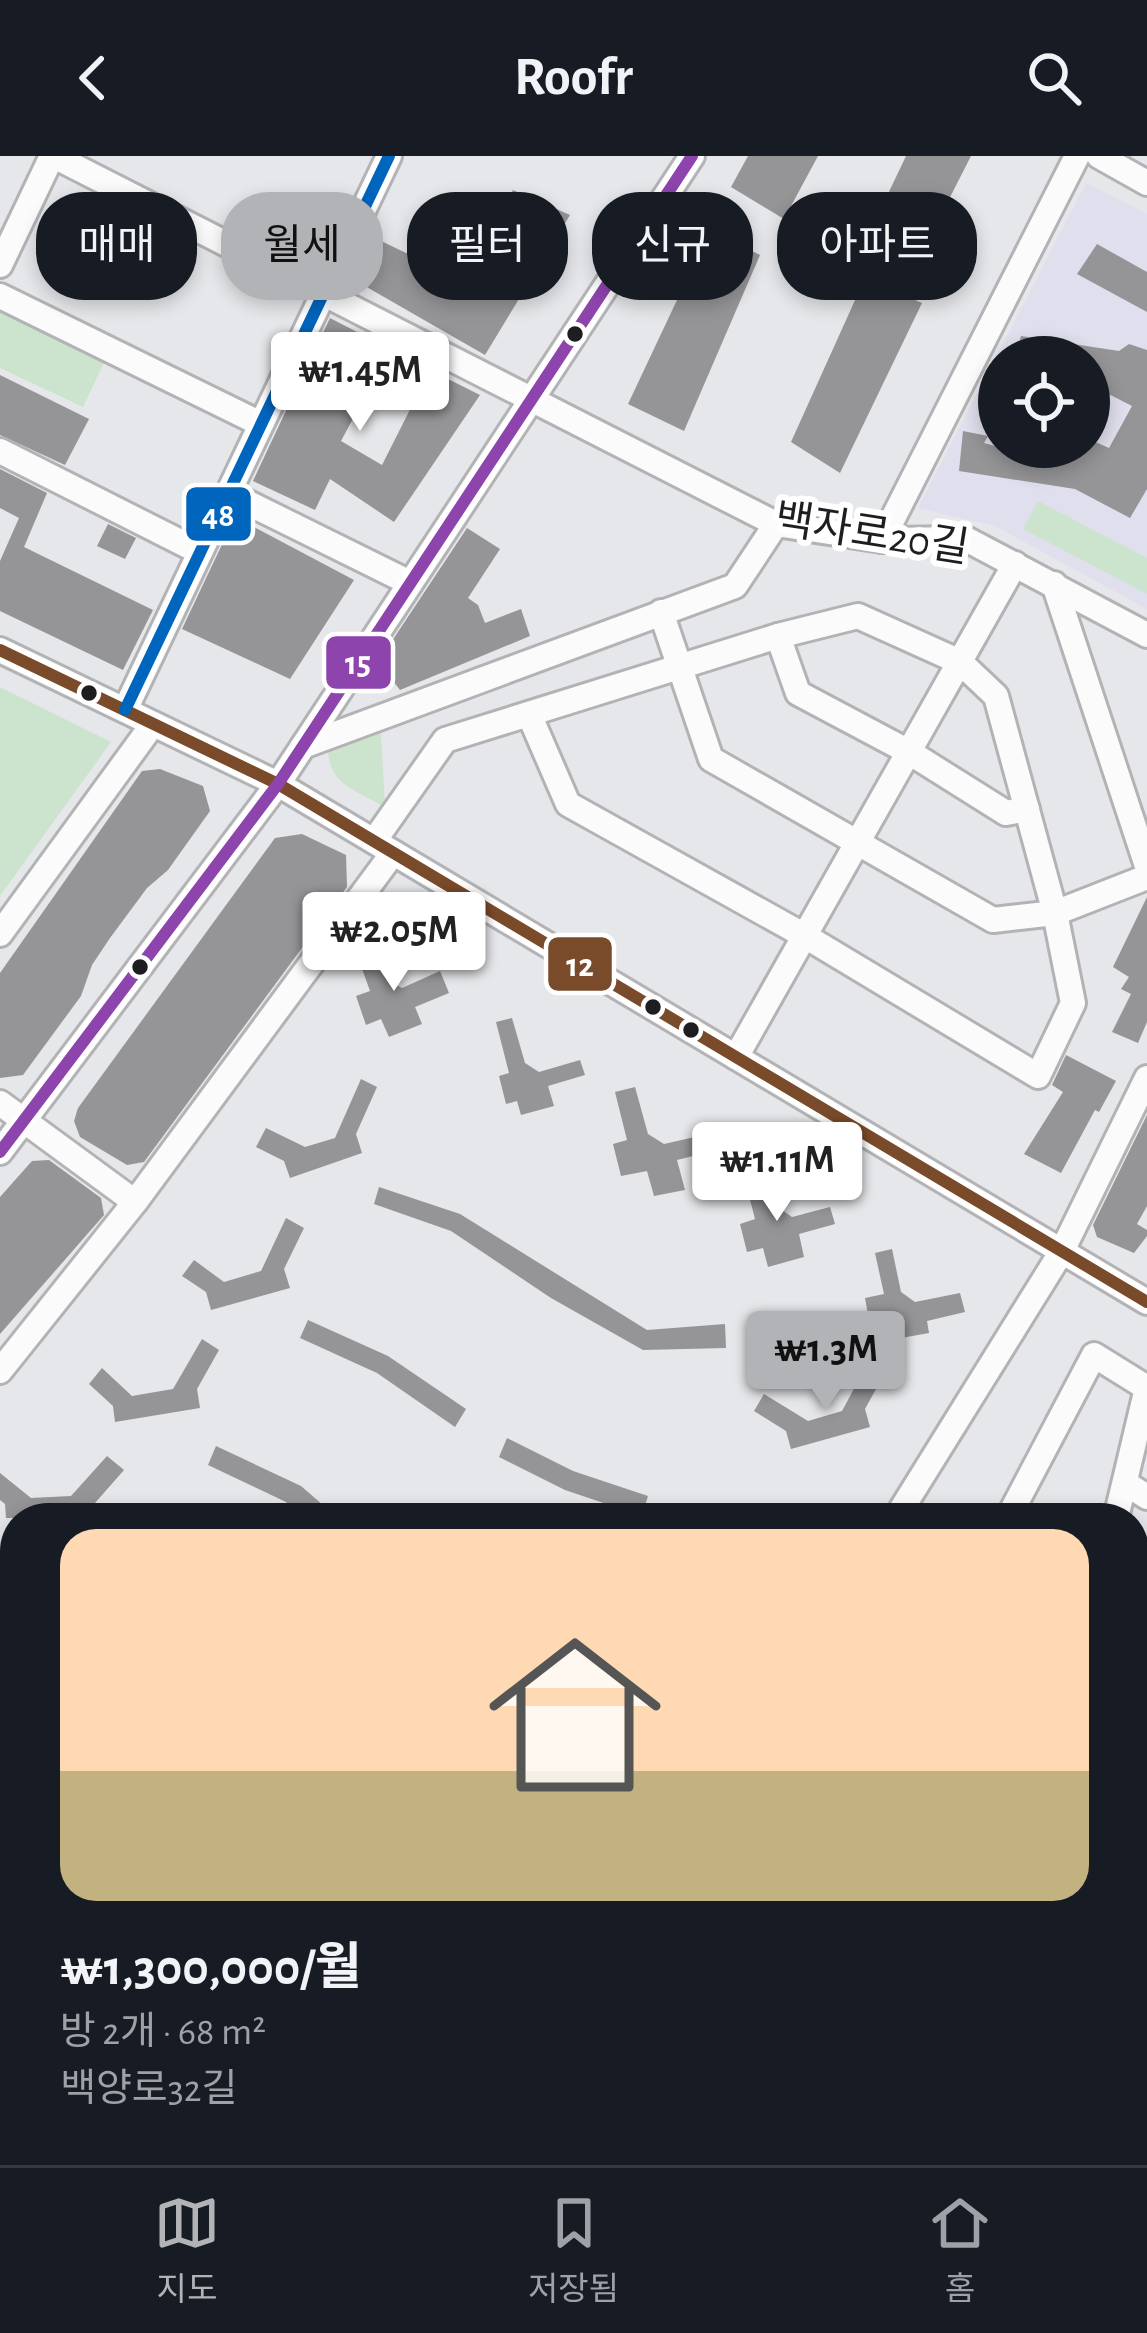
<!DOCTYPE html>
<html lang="ko">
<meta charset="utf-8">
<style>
body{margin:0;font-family:"Alegreya Sans","Noto Sans KR",sans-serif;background:#242831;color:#f1f3f6;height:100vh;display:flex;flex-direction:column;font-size:45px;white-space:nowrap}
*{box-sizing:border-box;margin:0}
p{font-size:39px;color:#9ea1a6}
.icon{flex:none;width:66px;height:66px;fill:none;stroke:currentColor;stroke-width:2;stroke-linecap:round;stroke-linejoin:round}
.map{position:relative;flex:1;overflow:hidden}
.panel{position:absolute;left:0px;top:1347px;width:1149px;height:663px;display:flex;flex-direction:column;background:#171b24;border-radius:48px 48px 0 0;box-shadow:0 6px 18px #0003}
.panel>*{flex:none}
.top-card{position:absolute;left:36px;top:36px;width:1077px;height:108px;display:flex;gap:24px}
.controls{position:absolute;left:978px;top:180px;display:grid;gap:24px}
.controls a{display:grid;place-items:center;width:132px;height:132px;border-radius:50%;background:#171b24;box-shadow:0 6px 18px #0003;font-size:60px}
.price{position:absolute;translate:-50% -102px;padding:0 27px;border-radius:12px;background:#fff;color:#222;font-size:39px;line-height:78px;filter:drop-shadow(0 3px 6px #0008)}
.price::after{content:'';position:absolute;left:50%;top:72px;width:36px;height:27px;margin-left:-18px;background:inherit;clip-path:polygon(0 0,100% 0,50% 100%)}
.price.active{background:#b2b3b6;color:#111}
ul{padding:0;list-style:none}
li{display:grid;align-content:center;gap:24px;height:636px;padding:0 60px}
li+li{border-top:3px solid #363941}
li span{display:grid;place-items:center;height:372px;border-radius:36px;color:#555}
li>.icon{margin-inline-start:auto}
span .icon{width:216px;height:216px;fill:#fffc;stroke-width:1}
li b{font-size:51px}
.pill{padding:0 42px;border-radius:48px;background:#171b24;box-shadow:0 6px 18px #0003;font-size:42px;line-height:108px}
.pill.active{background:#b2b3b6;color:#111}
header{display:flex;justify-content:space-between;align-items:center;height:156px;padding:0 60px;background:#171b24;font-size:54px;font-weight:700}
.tabs{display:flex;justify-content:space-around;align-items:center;height:168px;border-top:3px solid #363941;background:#171b24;font-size:33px;color:#9ea1a6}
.tabs a{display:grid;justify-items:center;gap:6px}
.tabs .active{color:#b2b3b6}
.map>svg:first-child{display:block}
</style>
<header><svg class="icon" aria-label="back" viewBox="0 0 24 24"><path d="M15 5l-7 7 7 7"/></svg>Roofr<svg class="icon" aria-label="search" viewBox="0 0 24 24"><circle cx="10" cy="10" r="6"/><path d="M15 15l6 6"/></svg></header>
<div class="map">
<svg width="1147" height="2009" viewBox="0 0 1147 2009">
<rect width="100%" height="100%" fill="#e6e7ea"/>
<path fill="#e0dfed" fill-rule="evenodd" d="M1086 27 1147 58V453L995 370 918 352ZM999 201H1089V291H999Z"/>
<g fill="#cce4cd">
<polygon points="0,144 109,196 83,251 0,212"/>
<polygon points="1038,345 1147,402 1147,438 1023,373"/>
<polygon points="0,531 111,586 0,740"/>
<path d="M380 560 385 651C349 631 325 627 328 582Z"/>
<polygon points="15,1490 15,1995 747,1995 770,2009 0,2009 0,1506 5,1506"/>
</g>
<g fill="#959497">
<polygon points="748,0 818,0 784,63 731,31"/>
<polygon points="906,0 971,0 917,106 867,82"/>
<polygon points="513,34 570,59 485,199 351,122 377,83 462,124"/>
<polygon points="710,74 760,99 684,275 628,248"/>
<polygon points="1097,88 1147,116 1147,156 1077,118"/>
<polygon points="865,122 922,147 840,317 791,286"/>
<polygon points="330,162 390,193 341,285 382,309 430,214 480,239 394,366 330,323 315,354 253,325 298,229 330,243 350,201 320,183"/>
<polygon points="1021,180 1119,195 1129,188 1147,194 1147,333 1130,362 1075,333 959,315 963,275 988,280 984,287 999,291 1080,300 1091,284 1109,292 1132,250 1089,228 1089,201 1015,201"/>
<polygon points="0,219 89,263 65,309 0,279"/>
<polygon points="0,313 47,337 24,391 153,454 123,514 0,455 0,405 19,362 0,352"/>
<polygon points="235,361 354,424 290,523 182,473"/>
<polygon points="108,368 136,382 125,403 97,390"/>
<polygon points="467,372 500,393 468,442 478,449 485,467 521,453 530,480 400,534 378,506"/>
<polygon points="160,613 203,630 210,655 168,714 147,732 110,782 92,809 81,840 23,919 0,922 0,817 142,615"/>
<polygon points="302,678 346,699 347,731 144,1006 127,1009 80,981 74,965 78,952 275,682"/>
<polygon points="1147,741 1147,866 1138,887 1112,876 1131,838 1121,833 1129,821 1113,811"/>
<polygon points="374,785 390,826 402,832 440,815 449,837 415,851 422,868 389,881 381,863 366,869 356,840 370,835 355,793"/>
<polygon points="512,862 525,907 539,916 580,904 585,919 548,930 554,950 521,959 517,945 506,948 499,920 509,917 496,866"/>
<polygon points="1066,899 1116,925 1099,956 1095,954 1061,1017 1024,998 1063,936 1052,929"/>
<polygon points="361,923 377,931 356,978 362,997 290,1022 284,1005 256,991 266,972 305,991 335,982"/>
<polygon points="635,931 648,978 664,988 708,978 713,995 677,1004 685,1034 654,1040 647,1015 621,1020 613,988 627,984 615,936"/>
<polygon points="1147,959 1147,1050 1137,1068 1147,1074 1147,1080 1134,1097 1097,1081 1093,1069"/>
<polygon points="49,1004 101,1042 104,1059 0,1178 0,1041 32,1005"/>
<polygon points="768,1015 775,1049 792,1061 830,1051 835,1068 799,1078 804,1101 768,1111 763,1092 747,1096 740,1068 755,1063 744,1020"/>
<polygon points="379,1031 460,1058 647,1174 725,1168 726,1192 643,1194 551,1142 451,1075 374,1048"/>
<polygon points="286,1062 304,1072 284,1113 290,1132 211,1154 206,1136 182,1120 194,1104 224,1126 261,1115"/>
<polygon points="892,1093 901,1136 915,1146 960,1137 965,1156 927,1165 929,1177 890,1184 887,1167 870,1170 865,1142 884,1138 875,1097"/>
<polygon points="308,1164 388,1200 466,1253 455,1271 377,1217 300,1182"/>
<polygon points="202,1183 219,1194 197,1233 200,1252 115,1266 113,1250 89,1228 102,1212 132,1240 173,1233"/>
<polygon points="870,1203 887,1213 865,1253 870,1271 791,1293 786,1275 754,1255 764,1238 808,1265 842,1255"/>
<polygon points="507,1282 573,1315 648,1340 642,1360 565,1334 499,1301"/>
<polygon points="216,1290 301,1330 338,1362 304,1362 286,1346 208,1309"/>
<polygon points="107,1300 124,1314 95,1347 96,1362 6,1362 5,1348 0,1344 0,1317 31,1342 71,1340"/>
<polygon points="1046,1995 1095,1995 1082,2009 1038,2009"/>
</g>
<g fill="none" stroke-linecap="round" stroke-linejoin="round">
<defs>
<g id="minor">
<polyline points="54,0 776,368 882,384 966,383 1147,479"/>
<polyline points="1099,0 1147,27"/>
<polyline points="0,109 52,0"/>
<polyline points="0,140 261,268"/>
<polyline points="0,295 200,396"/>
<polyline points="228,337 410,427"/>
<polyline points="882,384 1077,0"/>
<polyline points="1054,428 1147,710"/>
<polyline points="661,456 711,603 993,764 1055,757 1147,721"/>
<polyline points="778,480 798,537 909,596 1006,657 1027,653"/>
<polyline points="0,494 278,628 1147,1146"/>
<polyline points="125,554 389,0"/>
<polyline points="303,590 735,430 776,368"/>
<polyline points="374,685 445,584 778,480 858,460 960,506 996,540 1055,757 1073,847 1038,920 805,780 568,648 529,558"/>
<polyline points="0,778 153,568"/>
<polyline points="736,901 1015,408"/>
<polyline points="0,947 135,1046"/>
<polyline points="0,996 278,628 692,0"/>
<polyline points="0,1215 135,1046 393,697"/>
<polyline points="1125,1327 1147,1341"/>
<polyline points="896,1362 1062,1095 1147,922"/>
<polyline points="1008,1362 1094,1199 1147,1232 1116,1362"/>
<polyline points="0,1429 15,1439"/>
<polyline points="1134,1459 1147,1465"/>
<polyline points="1134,1599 1147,1595"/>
<polyline points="1134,1713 1147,1709"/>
<polyline points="776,1995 795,2009"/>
</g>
</defs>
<use href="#minor" stroke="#b3b3b5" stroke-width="30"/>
<use href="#minor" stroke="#fbfbfc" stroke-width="24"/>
<defs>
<polyline id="bus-1" points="0,494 278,628 1147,1146"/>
<polyline id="bus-2" points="0,996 278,628 692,0"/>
<polyline id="bus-3" points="125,554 389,0"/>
</defs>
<use href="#bus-1" stroke="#fff" stroke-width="21"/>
<use href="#bus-2" stroke="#fff" stroke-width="21"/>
<use href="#bus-3" stroke="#fff" stroke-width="21"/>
<use href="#bus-1" stroke="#7a4b2a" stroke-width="12"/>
<use href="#bus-2" stroke="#8e44ad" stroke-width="12"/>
<use href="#bus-3" stroke="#0065bd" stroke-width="12"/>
</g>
<g fill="#1e1e20" stroke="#fff" stroke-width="4.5">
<circle cx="575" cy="178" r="10"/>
<circle cx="89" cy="537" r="10"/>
<circle cx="140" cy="811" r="10"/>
<circle cx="653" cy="851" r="10"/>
<circle cx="691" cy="874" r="10"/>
</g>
<g text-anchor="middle" stroke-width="12" stroke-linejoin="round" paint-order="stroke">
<g font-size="42" fill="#1e1e20" stroke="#fff">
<text transform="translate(872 376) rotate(9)" y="15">백자로20길</text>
</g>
</g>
<g stroke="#fff" stroke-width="4.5">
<rect x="184" y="329" width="69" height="58" rx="12" fill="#0065bd"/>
<rect x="324" y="478" width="69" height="57" rx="12" fill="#8e44ad"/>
<rect x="546" y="779" width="68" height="58" rx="12" fill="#7a4b2a"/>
</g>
<g font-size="33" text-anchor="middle" font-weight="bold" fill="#fff">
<text x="218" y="370">48</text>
<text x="358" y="518">15</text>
<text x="580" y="820">12</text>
</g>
</svg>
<div class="controls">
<a><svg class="icon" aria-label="locate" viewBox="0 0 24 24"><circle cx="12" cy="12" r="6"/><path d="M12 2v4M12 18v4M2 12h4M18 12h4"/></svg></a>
</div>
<b class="price" style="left:360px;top:278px">₩1.45M</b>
<b class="price" style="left:394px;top:838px">₩2.05M</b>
<b class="price" style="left:777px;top:1068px">₩1.11M</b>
<b class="price active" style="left:826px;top:1257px">₩1.3M</b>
<div class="top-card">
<a class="pill">매매</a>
<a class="pill active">월세</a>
<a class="pill">필터</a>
<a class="pill">신규</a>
<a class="pill">아파트</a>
</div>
<section class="panel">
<ul>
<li><span style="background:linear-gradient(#ffd9b3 65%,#c2b280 0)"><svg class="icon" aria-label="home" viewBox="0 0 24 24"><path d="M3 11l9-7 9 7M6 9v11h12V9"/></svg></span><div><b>₩1,300,000/월</b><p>방 2개 · 68 m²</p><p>백양로32길</p></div></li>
</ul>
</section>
</div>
<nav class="tabs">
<a class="active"><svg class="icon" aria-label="map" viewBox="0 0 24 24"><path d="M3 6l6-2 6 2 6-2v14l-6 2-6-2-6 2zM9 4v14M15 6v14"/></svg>지도</a>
<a><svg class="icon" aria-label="saved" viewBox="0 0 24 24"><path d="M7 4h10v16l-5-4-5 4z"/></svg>저장됨</a>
<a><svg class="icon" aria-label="home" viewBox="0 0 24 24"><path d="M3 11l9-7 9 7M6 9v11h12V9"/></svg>홈</a>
</nav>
